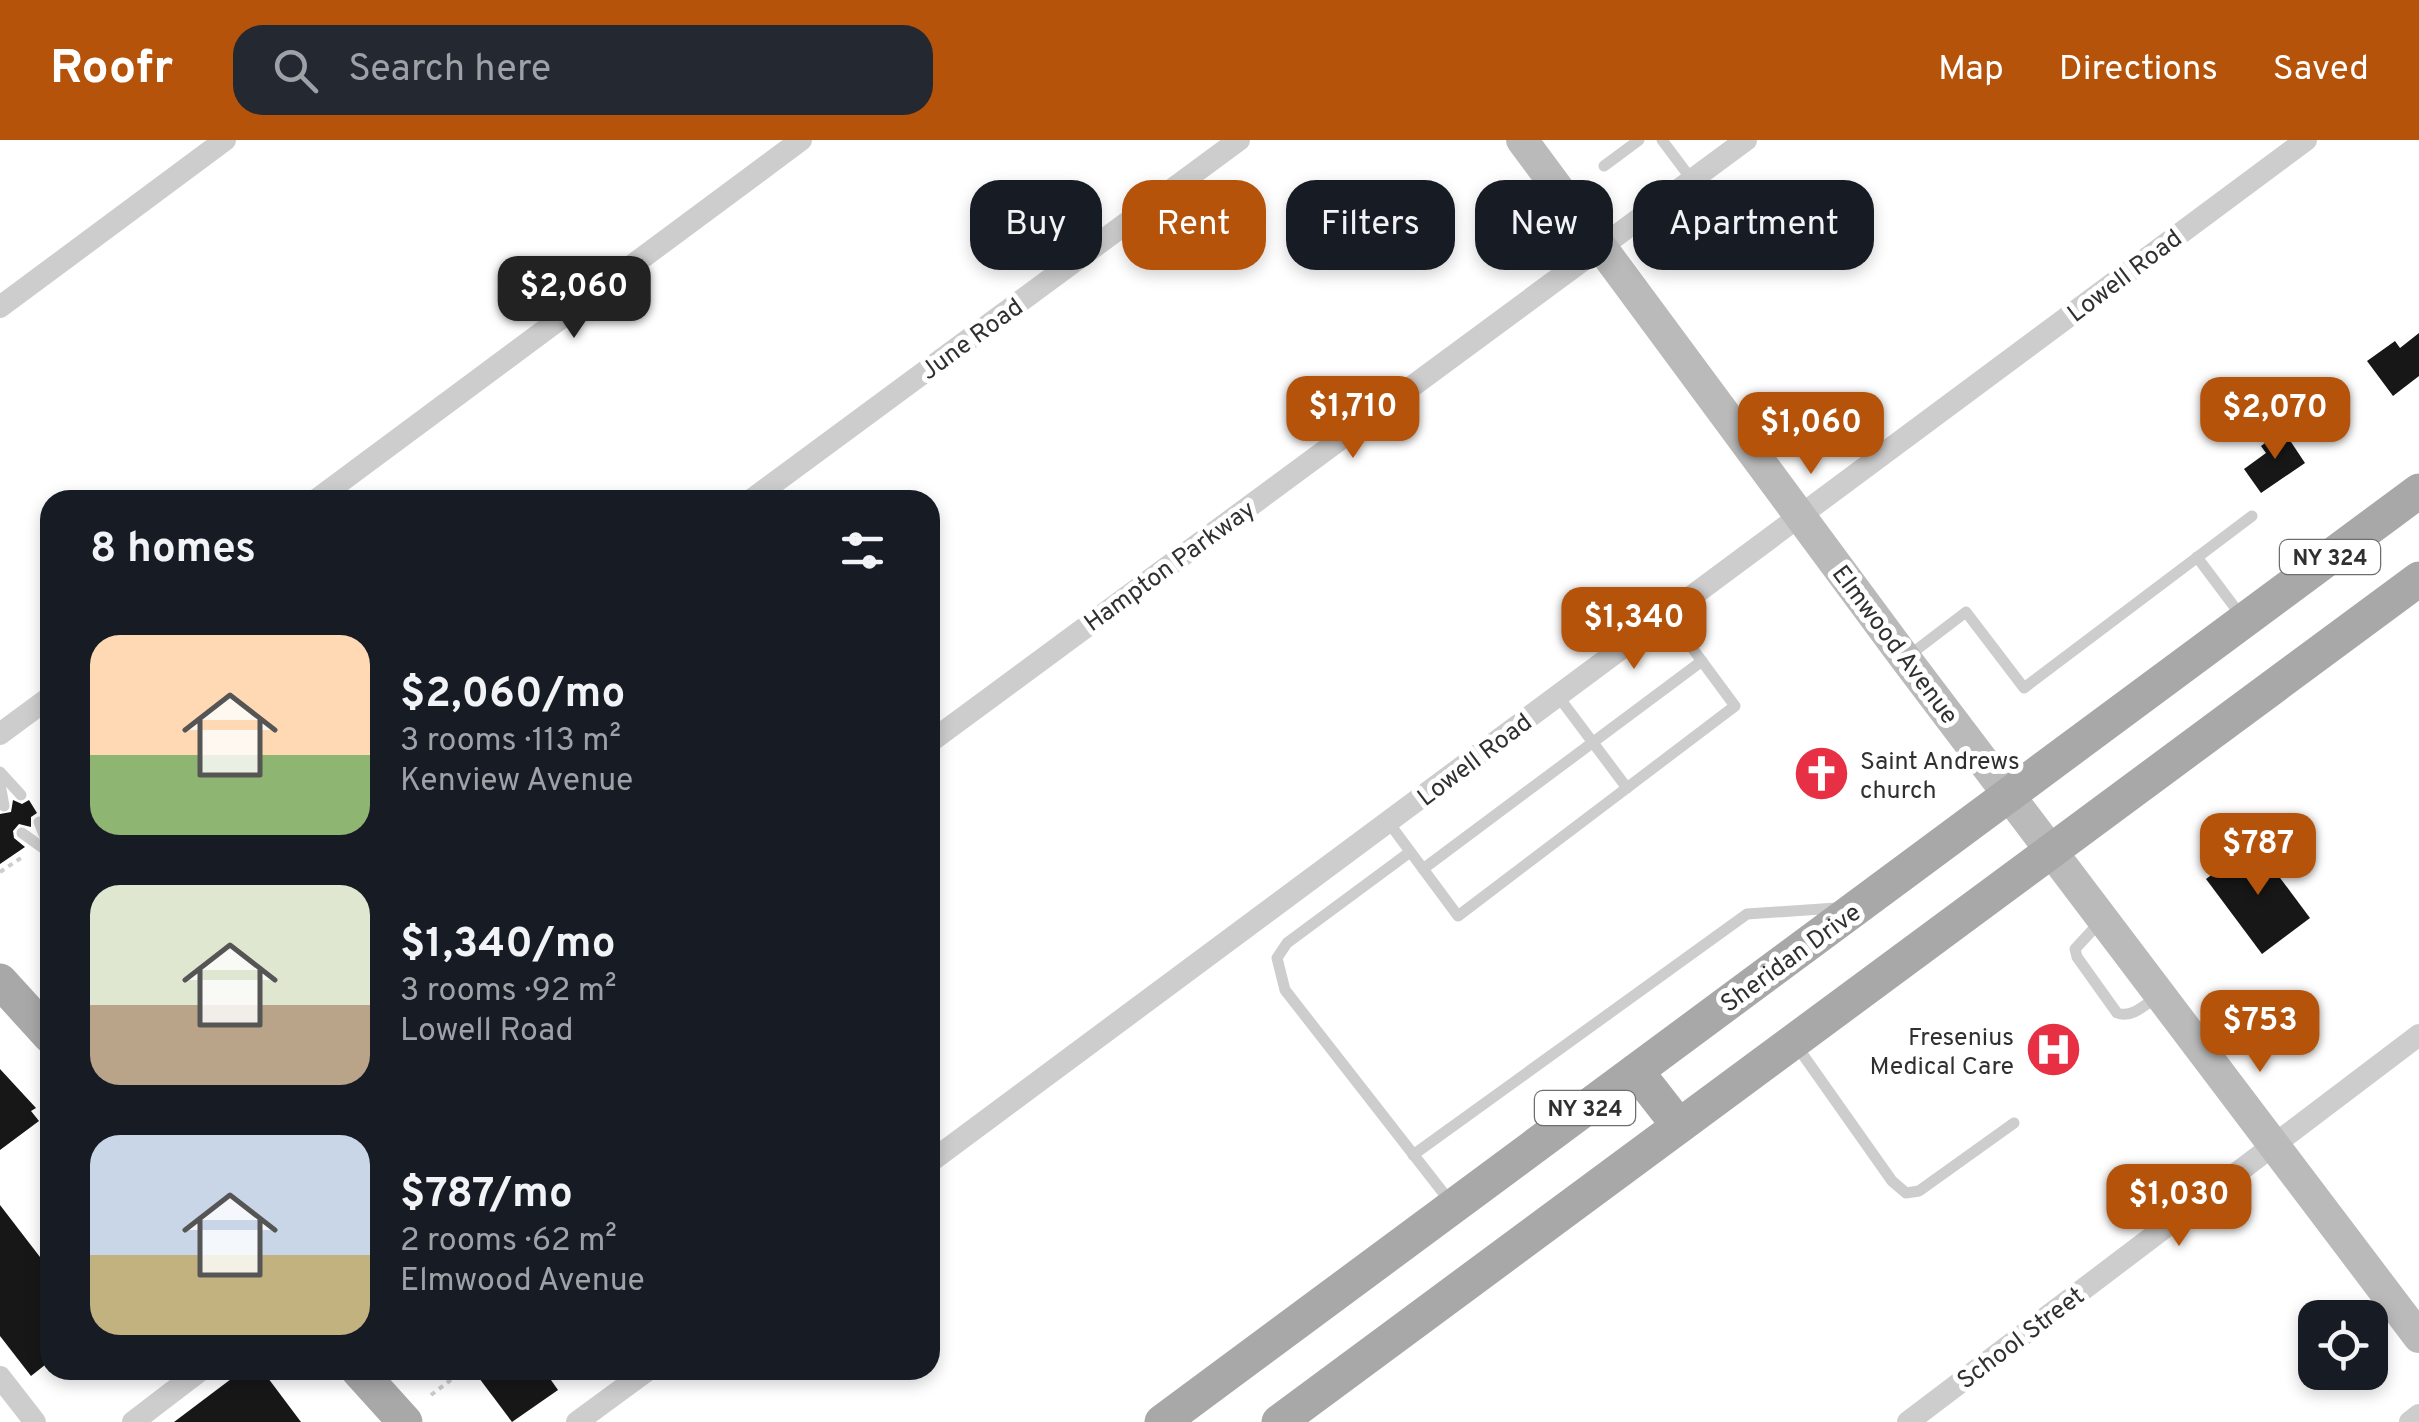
<!DOCTYPE html>
<meta charset="utf-8">
<style>
body{margin:0;font-family:Overpass,sans-serif;background:#242831;color:#f1f3f6;height:100vh;display:flex;flex-direction:column;font-size:38px;white-space:nowrap}
*{box-sizing:border-box;margin:0}
p{font-size:32px;color:#9ea1a6}
.icon{flex:none;width:55px;height:55px;fill:none;stroke:currentColor;stroke-width:2;stroke-linecap:round;stroke-linejoin:round}
.map{position:relative;flex:1;overflow:hidden}
.panel{position:absolute;left:40px;top:350px;width:900px;height:890px;display:flex;flex-direction:column;background:#171b24;border-radius:30px;box-shadow:0 5px 15px #0003}
.panel>*{flex:none}
.banner{position:absolute;left:970px;top:40px;width:950px;height:90px;display:flex;gap:20px}
.controls{position:absolute;left:2298px;top:1160px;display:grid;gap:20px}
.controls a{display:grid;place-items:center;width:90px;height:90px;border-radius:20px;background:#171b24;box-shadow:0 5px 15px #0003;font-size:50px}
.price{position:absolute;translate:-50% -85px;padding:0 22px;border-radius:20px;background:#b45309;color:#fff;font-size:32px;line-height:65px;filter:drop-shadow(0 2px 5px #0008)}
.price::after{content:'';position:absolute;left:50%;top:60px;width:30px;height:22px;margin-left:-15px;background:inherit;clip-path:polygon(0 0,100% 0,50% 100%)}
.price.selected{background:#222;color:#fff}
ul{padding:0;list-style:none}
li{display:flex;align-items:center;gap:30px;height:250px;padding:0 50px}
li span{display:grid;place-items:center;flex:none;width:280px;height:200px;border-radius:30px;color:#555}
li>.icon{margin-inline-start:auto}
span .icon{width:120px;height:120px;fill:#fffc;stroke-width:1}
li b{font-size:42px}
h2{display:flex;justify-content:space-between;align-items:center;height:120px;padding:0 50px;font-size:42px}
.chip{padding:0 35px;border-radius:30px;background:#171b24;box-shadow:0 5px 15px #0003;font-size:35px;line-height:90px}
.chip.selected{background:#b45309;color:#fff}
header{display:flex;align-items:center;gap:60px;box-sizing:border-box;height:140px;padding:0 50px;background:#b45309;color:#fff}
header strong{font-size:48px}
nav{display:flex;gap:55px;margin-inline-start:auto;font-size:35px}
.search{width:700px;height:90px;background:#242831;display:flex;align-items:center;gap:25px;box-sizing:border-box;padding:0 35px;border-radius:30px;color:#9ea1a6;font-size:38px}
.map>svg:first-child{display:block}
</style>
<header>
<strong>Roofr</strong>
<div class="search"><svg class="icon" aria-label="search" viewBox="0 0 24 24"><circle cx="10" cy="10" r="6"/><path d="M15 15l6 6"/></svg>Search here</div>
<nav><a>Map</a><a>Directions</a><a>Saved</a></nav>
</header>
<div class="map">
<svg width="2419" height="1282" viewBox="0 0 2419 1282">
<rect width="100%" height="100%" fill="#fff"/>
<g fill="#171717">
<polygon points="2419,193 2419,236 2393,256 2367,221 2395,201 2400,208"/>
<polygon points="2283,290 2305,323 2261,353 2244,329 2266,313 2261,306"/>
<polygon points="13,660 22,664 29,660 37,673 31,677 31,687 19,684 13,691 14,698 25,707 0,724 0,674 11,672"/>
<polygon points="2254,703 2310,778 2262,814 2206,739"/>
<polygon points="0,929 36,968 31,971 39,981 0,1010"/>
<polygon points="0,1065 50,1130 50,1221 31,1236 0,1196"/>
<polygon points="243,1230 262,1230 301,1282 174,1282"/>
<polygon points="473,1230 544,1230 558,1250 512,1282"/>
</g>
<g fill="none" stroke-linecap="round" stroke-linejoin="round">
<g stroke="#cdcdcd" stroke-width="4" stroke-dasharray="5 5" stroke-linecap="butt">
<polyline points="0,732 24,716"/>
<polyline points="431,1255 464,1230"/>
</g>
<g stroke="#cdcdcd" stroke-width="11">
<polyline points="1662,0 1692,40"/>
<polyline points="1604,26 1639,0"/>
<polyline points="2197,417 2242,477"/>
<polyline points="1907,517 1966,472 2024,548 2252,376"/>
<polyline points="1558,556 1627,648"/>
<polyline points="0,632 21,655"/>
<polyline points="0,644 4,666"/>
<polyline points="39,682 50,710"/>
<polyline points="1389,683 1458,776 1735,566 1667,474"/>
<polyline points="22,693 50,713"/>
<polyline points="1410,712 1287,803 1277,818 1285,850 1452,1064"/>
<polyline points="1423,729 1702,521"/>
<path d="M2099 783 2075 809 2077 817 2117 873C2132 879 2146 864 2159 855"/>
<polyline points="1796,905 1892,1041 1906,1053 1919,1051 2014,983"/>
<polyline points="1413,1015 1747,774 1836,768"/>
</g>
<g stroke="#cdcdcd" stroke-width="22">
<polyline points="0,167 225,0"/>
<polyline points="316,360 801,0"/>
<polyline points="751,360 1239,0"/>
<polyline points="0,594 50,557"/>
<polyline points="930,602 1746,0"/>
<polyline points="930,1022 2306,0"/>
<polyline points="0,1237 35,1282"/>
<polyline points="133,1282 201,1230"/>
<polyline points="577,1282 648,1230"/>
<polyline points="1908,1282 2419,895"/>
<polyline points="2410,1282 2419,1275"/>
</g>
<polyline stroke="#bababa" stroke-width="32" points="1522,0 1905,518 2419,1197"/>
<g stroke="#a8a8a8" stroke-width="35">
<polyline points="0,841 50,896"/>
<polyline points="1636,931 1679,986"/>
<polyline points="358,1230 405,1282"/>
<polyline points="1162,1282 2419,351"/>
<polyline points="1279,1282 2419,439"/>
</g>
</g>
<defs>
<symbol id="church-disc" viewBox="-11 -11 22 22"><circle r="9.5" fill="#e83045" stroke="#fff"/><path d="M-1.2-6h2.4v3.5h3.3v2.4h-3.3V6h-2.4V-.1h-3.3v-2.4h3.3Z" fill="#fff"/></symbol>
<symbol id="hospital-disc" viewBox="-11 -11 22 22"><circle r="9.5" fill="#e83045" stroke="#fff"/><path d="M-5-5h3v3.5h4V-5h3V5h-3V1.5h-4V5h-3Z" fill="#fff"/></symbol>
</defs>
<g fill-rule="evenodd">
<use href="#church-disc" x="1790" y="602" width="63" height="63"/>
<use href="#hospital-disc" x="2022" y="878" width="63" height="63"/>
</g>
<g text-anchor="middle" stroke-width="10" stroke-linejoin="round" paint-order="stroke">
<g fill="#fff" stroke="#6e6e6e" stroke-width="2.5">
<rect x="2280" y="400" width="100" height="34" rx="8"/>
<rect x="1535" y="951" width="100" height="34" rx="8"/>
</g>
<g font-size="22" font-weight="bold" fill="#303030">
<text x="2330" y="425">NY 324</text>
<text x="1585" y="976">NY 324</text>
</g>
<g font-size="25" fill="#303030" stroke="#fff">
<text transform="translate(2124 135) rotate(-37)" y="9">Lowell Road</text>
<text transform="translate(971 198) rotate(-36)" y="9">June Road</text>
<text transform="translate(1169 425) rotate(-36)" y="9">Hampton Parkway</text>
<text transform="translate(1896 504) rotate(53)" y="9">Elmwood Avenue</text>
<text transform="translate(1474 619) rotate(-37)" y="9">Lowell Road</text>
<text transform="translate(1790 817) rotate(-36)" y="9">Sheridan Drive</text>
<text transform="translate(2020 1197) rotate(-37)" y="9">School Street</text>
</g>
<g font-size="25" fill="#303030" stroke="#fff" text-anchor="start">
<text x="1860" y="629">Saint Andrews<tspan x="1860" dy="29">church</tspan></text>
<text x="2014" y="905" text-anchor="end">Fresenius<tspan x="2014" dy="29">Medical Care</tspan></text>
</g>
</g>
</svg>
<div class="controls">
<a><svg class="icon" aria-label="locate" viewBox="0 0 24 24"><circle cx="12" cy="12" r="6"/><path d="M12 2v4M12 18v4M2 12h4M18 12h4"/></svg></a>
</div>
<b class="price selected" style="left:574px;top:201px">$2,060</b>
<b class="price" style="left:1353px;top:321px">$1,710</b>
<b class="price" style="left:2275px;top:322px">$2,070</b>
<b class="price" style="left:1811px;top:337px">$1,060</b>
<b class="price" style="left:1634px;top:532px">$1,340</b>
<b class="price" style="left:2258px;top:758px">$787</b>
<b class="price" style="left:2260px;top:935px">$753</b>
<b class="price" style="left:2179px;top:1109px">$1,030</b>
<div class="banner">
<a class="chip">Buy</a>
<a class="chip selected">Rent</a>
<a class="chip">Filters</a>
<a class="chip">New</a>
<a class="chip">Apartment</a>
</div>
<section class="panel">
<h2>8 homes<svg class="icon" aria-label="filters" viewBox="0 0 24 24"><path d="M4 7h16M4 17h16"/><circle cx="9" cy="7" r="2"/><circle cx="15" cy="17" r="2"/></svg></h2>
<ul>
<li><span style="background:linear-gradient(#ffd9b3 60%,#8fb573 0)"><svg class="icon" aria-label="home" viewBox="0 0 24 24"><path d="M3 11l9-7 9 7M6 9v11h12V9"/></svg></span><div><b>$2,060/mo</b><p>3 rooms · 113 m²</p><p>Kenview Avenue</p></div></li>
<li><span style="background:linear-gradient(#dfe7d0 60%,#b9a48a 0)"><svg class="icon" aria-label="home" viewBox="0 0 24 24"><path d="M3 11l9-7 9 7M6 9v11h12V9"/></svg></span><div><b>$1,340/mo</b><p>3 rooms · 92 m²</p><p>Lowell Road</p></div></li>
<li><span style="background:linear-gradient(#c9d6e8 60%,#c2b280 0)"><svg class="icon" aria-label="home" viewBox="0 0 24 24"><path d="M3 11l9-7 9 7M6 9v11h12V9"/></svg></span><div><b>$787/mo</b><p>2 rooms · 62 m²</p><p>Elmwood Avenue</p></div></li>
</ul>
</section>
</div>
